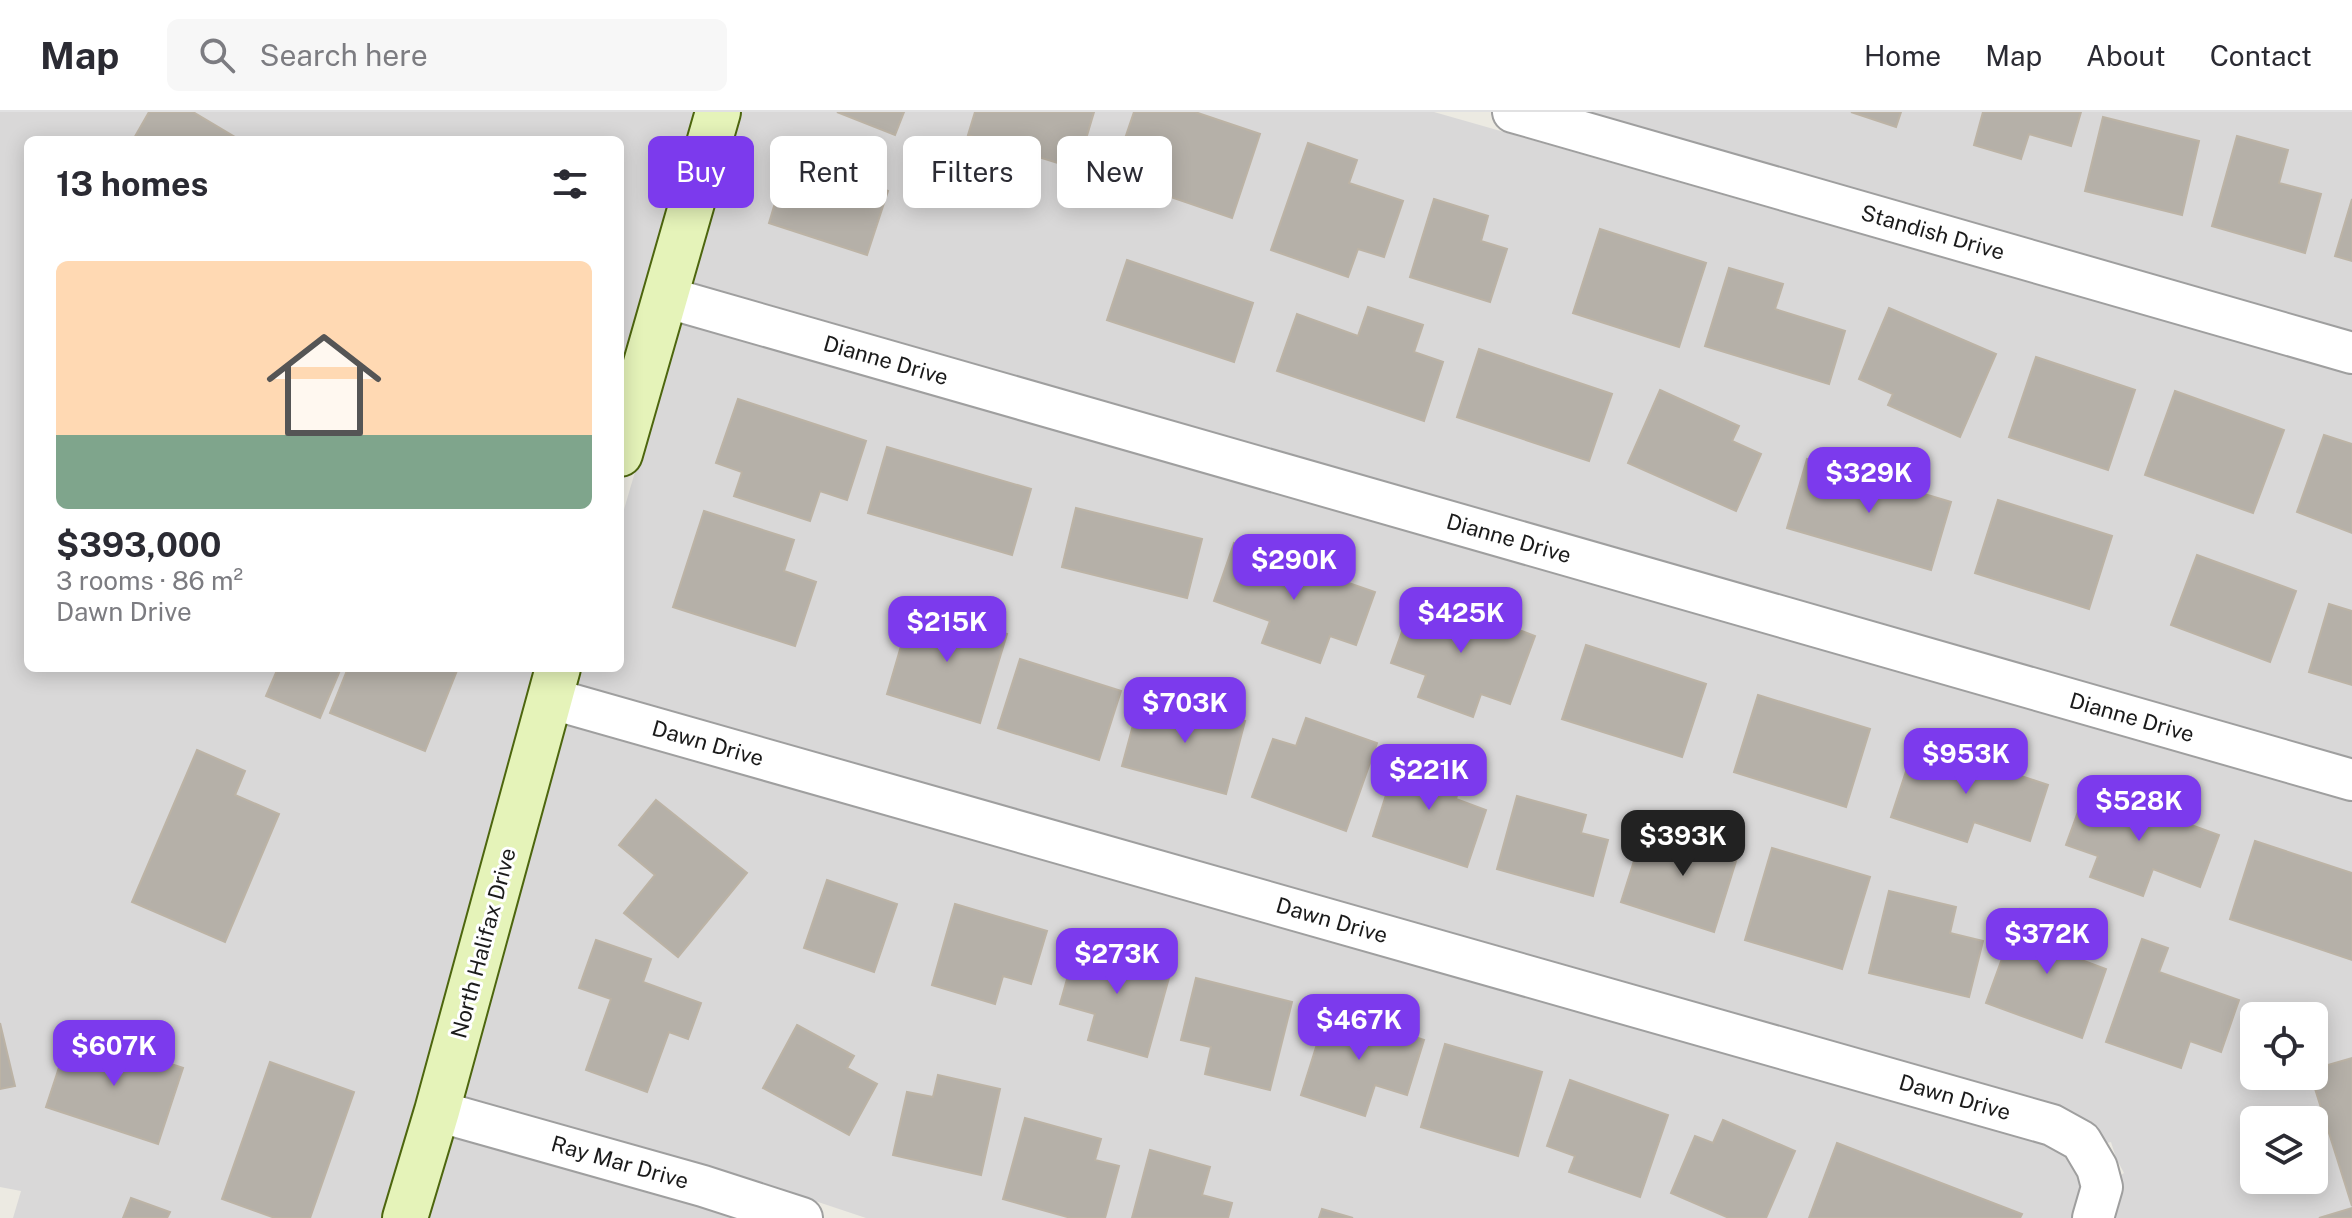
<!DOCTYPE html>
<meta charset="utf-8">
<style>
body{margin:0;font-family:"Public Sans",sans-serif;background:#f7f7f7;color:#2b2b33;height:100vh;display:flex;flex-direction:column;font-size:30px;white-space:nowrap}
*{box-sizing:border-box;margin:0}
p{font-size:26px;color:#7c7c81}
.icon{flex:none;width:44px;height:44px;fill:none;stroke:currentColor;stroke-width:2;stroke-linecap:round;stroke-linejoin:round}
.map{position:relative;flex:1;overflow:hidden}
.sheet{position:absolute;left:24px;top:24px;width:600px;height:536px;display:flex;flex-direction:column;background:#fff;border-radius:12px;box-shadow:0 4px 20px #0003}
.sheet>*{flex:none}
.hud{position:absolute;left:648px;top:24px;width:760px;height:72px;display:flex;gap:16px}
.fabs{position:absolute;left:2240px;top:890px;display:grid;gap:16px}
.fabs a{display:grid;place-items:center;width:88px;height:88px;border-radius:12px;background:#fff;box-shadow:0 4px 20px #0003;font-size:40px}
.price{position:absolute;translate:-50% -68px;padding:0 18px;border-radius:16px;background:#7c3aed;color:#fff;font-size:26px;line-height:52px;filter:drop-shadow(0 2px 4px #0008)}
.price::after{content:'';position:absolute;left:50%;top:48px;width:24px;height:18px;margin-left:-12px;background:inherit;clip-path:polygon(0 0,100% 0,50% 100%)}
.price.selected{background:#222;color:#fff}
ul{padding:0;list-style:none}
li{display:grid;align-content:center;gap:16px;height:424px;padding:0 32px}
li span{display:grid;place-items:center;height:248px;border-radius:12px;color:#555}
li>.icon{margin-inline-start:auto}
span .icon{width:144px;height:144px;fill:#fffc;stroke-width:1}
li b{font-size:34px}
h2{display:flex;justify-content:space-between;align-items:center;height:96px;padding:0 32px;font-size:34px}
.pill{padding:0 28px;border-radius:12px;background:#fff;box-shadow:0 4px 20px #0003;font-size:28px;line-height:72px}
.pill.selected{background:#7c3aed;color:#fff}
header{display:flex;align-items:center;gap:48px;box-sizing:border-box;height:112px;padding:0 40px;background:#fff;border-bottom:2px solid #e1e1e2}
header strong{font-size:38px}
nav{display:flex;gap:44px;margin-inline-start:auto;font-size:28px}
.search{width:560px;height:72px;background:#f7f7f7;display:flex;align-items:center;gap:20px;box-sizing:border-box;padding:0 28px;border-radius:12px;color:#7c7c81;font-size:30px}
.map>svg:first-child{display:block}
</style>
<header>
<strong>Map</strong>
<div class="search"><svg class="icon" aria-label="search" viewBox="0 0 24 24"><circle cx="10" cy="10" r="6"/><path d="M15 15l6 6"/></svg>Search here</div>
<nav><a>Home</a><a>Map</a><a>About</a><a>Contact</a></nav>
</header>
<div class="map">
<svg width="2352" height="1106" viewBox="0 0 2352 1106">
<rect width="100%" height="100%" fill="#eceae2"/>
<g fill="#d9d8d8" fill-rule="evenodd">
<polygon points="0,0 698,0 620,270 620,28 28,28 28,556 538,556 523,600 385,1106 13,1106 21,1079 0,1075"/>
<polygon points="739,0 1434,0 2352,263 2352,646 690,170"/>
<polygon points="1587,0 2352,0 2352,219"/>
<path d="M679 210 2352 690V1106H2113L2121 1079V1063L2124 1061 2116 1046 2111 1030 2107 1031 2093 1011 2060 993 574 571 578 556H620V411ZM2254 904H2314V964H2254ZM2254 1008H2314V1068H2254Z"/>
<polygon points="562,612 2042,1032 2066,1045 2078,1066 2081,1078 2073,1106 866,1106 710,1054 461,984"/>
<polygon points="450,1024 695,1093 733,1106 425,1106"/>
</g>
<g fill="#b5b0a8" stroke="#bcb3a5" stroke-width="2">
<polygon points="149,0 193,0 240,28 133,28"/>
<polygon points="837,0 904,0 895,23"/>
<polygon points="975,0 1094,0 1077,57 968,23"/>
<polygon points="1134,0 1195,0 1260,22 1232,106 1112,65"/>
<polygon points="1851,0 1901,0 1896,15"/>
<polygon points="1983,0 2081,0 2071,34 2029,22 2021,47 1974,33"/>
<polygon points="2103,5 2199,29 2182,103 2085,79"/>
<polygon points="2237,24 2288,38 2279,71 2321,82 2305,141 2212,114"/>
<polygon points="1308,31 1357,48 1349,71 1403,89 1384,145 1358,137 1348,165 1271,138"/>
<polygon points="788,47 888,79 867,143 769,111"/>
<polygon points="1434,87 1488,104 1481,129 1507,137 1490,190 1410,165"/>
<polygon points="2352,87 2352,149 2335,144"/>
<polygon points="1600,117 1706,151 1679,235 1573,201"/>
<polygon points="1127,148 1253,191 1234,250 1107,208"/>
<polygon points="1729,156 1783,172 1775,197 1845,219 1829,272 1705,234"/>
<polygon points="1368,195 1423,213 1414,240 1443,250 1424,309 1277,259 1297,202 1358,224"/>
<polygon points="1889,196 1996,242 1960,325 1888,293 1893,282 1859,267"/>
<polygon points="1479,237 1612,282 1589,349 1457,305"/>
<polygon points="2036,245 2135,278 2108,358 2009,325"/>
<polygon points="1660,278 1739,314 1732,329 1761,342 1736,399 1628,351"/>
<polygon points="2175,279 2284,318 2253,401 2145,363"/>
<polygon points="738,287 866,329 847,388 820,379 810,409 734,384 742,360 716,351"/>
<polygon points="2324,323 2352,332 2352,421 2297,400"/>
<polygon points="887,335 1031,377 1012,443 868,401"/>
<polygon points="1807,347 1951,390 1931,458 1787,416"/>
<polygon points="1998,388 2112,424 2089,497 1975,461"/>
<polygon points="1076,396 1202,427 1187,486 1062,455"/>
<polygon points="704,399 794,428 784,459 816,470 795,534 673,495"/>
<polygon points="1234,431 1375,480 1356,533 1330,524 1320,551 1262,531 1270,509 1214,489"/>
<polygon points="2197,443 2296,479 2270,550 2171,513"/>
<polygon points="1416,480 1535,524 1510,592 1481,582 1473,605 1418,585 1426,563 1391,551"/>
<polygon points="2329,492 2352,499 2352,573 2309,560"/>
<polygon points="913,493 1007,522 980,611 887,582"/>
<polygon points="1586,533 1706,572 1682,645 1562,607"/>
<polygon points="1020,547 1121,579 1099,648 998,616"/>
<polygon points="278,556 341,556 320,606 266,584"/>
<polygon points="348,556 458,556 425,639 330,601"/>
<polygon points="1758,583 1870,617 1846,695 1734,660"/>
<polygon points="1168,588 1245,609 1226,682 1122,654 1139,591 1166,597"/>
<polygon points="1306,606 1377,631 1346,719 1252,685 1273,627 1296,634"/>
<polygon points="1916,629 2048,673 2030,729 1974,710 1967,730 1891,705"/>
<polygon points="197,638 245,659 235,683 279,702 225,830 132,790"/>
<polygon points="1399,642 1463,663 1456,687 1486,698 1467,755 1373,724"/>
<polygon points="2087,675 2219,723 2200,775 2153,757 2143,784 2090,765 2098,744 2066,733"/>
<polygon points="1517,684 1586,703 1581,721 1608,728 1593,784 1497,757"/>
<polygon points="656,688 747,761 678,845 624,801 655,763 619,733"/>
<polygon points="1675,712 1741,733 1714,820 1621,790 1640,730 1666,738"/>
<polygon points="2255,729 2352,761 2352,848 2230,807"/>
<polygon points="1772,736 1870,765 1842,857 1745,828"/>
<polygon points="827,768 897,792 874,860 804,836"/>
<polygon points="1889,779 1956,795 1950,821 1983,829 1969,885 1869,861"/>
<polygon points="955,792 1047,819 1031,872 1003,864 995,892 932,873"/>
<polygon points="2020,797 2085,821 2076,846 2106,857 2082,926 1986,891"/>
<polygon points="2142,827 2168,836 2159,860 2239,888 2221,940 2190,929 2181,956 2106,930"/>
<polygon points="596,828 651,847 643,870 701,891 688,927 669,920 647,980 586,958 611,887 579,876"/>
<polygon points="1078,828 1172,855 1147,945 1088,928 1095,902 1060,892"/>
<polygon points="1196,866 1292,890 1270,978 1205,962 1211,935 1181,928"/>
<polygon points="1328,897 1424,928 1407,983 1375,973 1365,1004 1301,983"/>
<polygon points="0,911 15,974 0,977"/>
<polygon points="797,913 854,944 847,956 877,972 849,1023 763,976"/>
<polygon points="71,919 183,956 158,1032 46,995"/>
<polygon points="1445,932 1542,960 1518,1044 1421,1015"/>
<polygon points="2352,946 2352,1094 2311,964 2314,964 2314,957"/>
<polygon points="270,950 354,980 310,1106 275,1106 222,1087"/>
<polygon points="938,963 1000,977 981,1063 893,1043 907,980 933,985"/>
<polygon points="1570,968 1668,1003 1640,1085 1569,1060 1575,1044 1547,1034"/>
<polygon points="1025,1006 1101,1027 1095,1048 1119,1054 1105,1106 1071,1106 1003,1087"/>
<polygon points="1723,1008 1795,1039 1766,1106 1729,1106 1671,1081 1695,1024 1713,1031"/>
<polygon points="1837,1031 2022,1102 2020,1106 1809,1106"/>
<polygon points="1150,1038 1210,1055 1202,1083 1232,1091 1228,1106 1132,1106"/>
<polygon points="131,1086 170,1100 167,1106 123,1106"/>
<polygon points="2352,1096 2352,1106 2319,1106"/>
<polygon points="1322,1097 1353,1106 1319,1106"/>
</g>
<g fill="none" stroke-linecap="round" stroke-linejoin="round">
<defs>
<g id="street">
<polyline points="1513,0 2352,241"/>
<polyline points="665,185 2352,668"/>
<polyline points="549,586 2052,1013 2081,1029 2097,1056 2102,1075 2093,1106"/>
<polyline points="437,999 703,1074 802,1106"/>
</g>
<g id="secondary">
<polyline points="620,342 718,0"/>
<polyline points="405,1106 437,999 558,556"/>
</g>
</defs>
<use href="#street" stroke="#9f9f9f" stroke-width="44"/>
<use href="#secondary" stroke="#4d660e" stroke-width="48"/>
<use href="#street" stroke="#fff" stroke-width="40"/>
<use href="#secondary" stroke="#e5f3b9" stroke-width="44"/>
</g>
<g text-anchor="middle" stroke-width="6" stroke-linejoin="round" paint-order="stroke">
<g font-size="22" fill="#1b1b1b" stroke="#fff">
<text transform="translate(1933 120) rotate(16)" y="8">Standish Drive</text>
<text transform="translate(886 248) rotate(16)" y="8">Dianne Drive</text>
<text transform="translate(1509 426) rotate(16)" y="8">Dianne Drive</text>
<text transform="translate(2132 605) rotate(16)" y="8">Dianne Drive</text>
<text transform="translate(708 631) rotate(16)" y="8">Dawn Drive</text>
<text transform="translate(1332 808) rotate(16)" y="8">Dawn Drive</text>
<text transform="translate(483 831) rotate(-75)" y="8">North Halifax Drive</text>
<text transform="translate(1955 985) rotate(16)" y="8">Dawn Drive</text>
<text transform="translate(620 1050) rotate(16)" y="8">Ray Mar Drive</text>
</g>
</g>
</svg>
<div class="fabs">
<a><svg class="icon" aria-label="locate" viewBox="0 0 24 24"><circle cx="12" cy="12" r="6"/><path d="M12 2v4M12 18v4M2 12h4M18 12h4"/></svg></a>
<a><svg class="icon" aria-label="layers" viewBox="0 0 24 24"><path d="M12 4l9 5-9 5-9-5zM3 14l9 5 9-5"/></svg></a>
</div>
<b class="price" style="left:1869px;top:403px">$329K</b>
<b class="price" style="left:1294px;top:490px">$290K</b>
<b class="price" style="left:1461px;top:543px">$425K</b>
<b class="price" style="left:947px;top:552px">$215K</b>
<b class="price" style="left:1185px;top:633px">$703K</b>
<b class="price" style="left:1966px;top:684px">$953K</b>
<b class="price" style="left:1429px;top:700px">$221K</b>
<b class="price" style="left:2139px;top:731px">$528K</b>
<b class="price selected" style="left:1683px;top:766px">$393K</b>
<b class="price" style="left:2047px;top:864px">$372K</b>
<b class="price" style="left:1117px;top:884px">$273K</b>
<b class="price" style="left:1359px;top:950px">$467K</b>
<b class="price" style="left:114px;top:976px">$607K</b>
<div class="hud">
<a class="pill selected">Buy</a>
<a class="pill">Rent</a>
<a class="pill">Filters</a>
<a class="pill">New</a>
</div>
<section class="sheet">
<h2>13 homes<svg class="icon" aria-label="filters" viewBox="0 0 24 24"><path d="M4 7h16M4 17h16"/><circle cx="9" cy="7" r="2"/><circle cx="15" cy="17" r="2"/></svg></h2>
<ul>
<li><span style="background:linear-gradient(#ffd9b3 70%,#7fa58c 0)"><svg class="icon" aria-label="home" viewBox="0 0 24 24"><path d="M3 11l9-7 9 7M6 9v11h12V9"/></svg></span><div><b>$393,000</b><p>3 rooms · 86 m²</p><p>Dawn Drive</p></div></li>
</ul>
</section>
</div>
